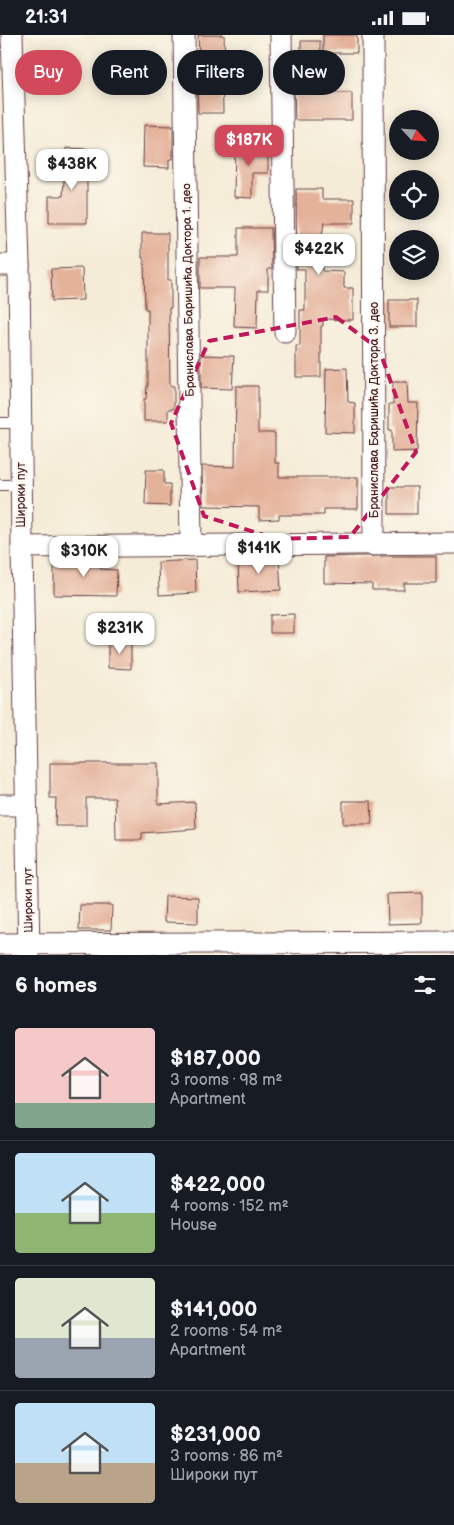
<!DOCTYPE html>
<meta charset="utf-8">
<style>
body{margin:0;font-family:"Balsamiq Sans",sans-serif;background:#242831;color:#f1f3f6;height:100vh;display:flex;flex-direction:column;font-size:19px;white-space:nowrap}
*{box-sizing:border-box;margin:0}
p{font-size:16px;color:#9ea1a6}
.icon{flex:none;width:28px;height:28px;fill:none;stroke:currentColor;stroke-width:2;stroke-linecap:round;stroke-linejoin:round}
.map{position:relative;height:920px;overflow:hidden}
.panel{display:flex;flex-direction:column;background:#171b24;flex:1}
.panel>*{flex:none}
.hud{position:absolute;left:15px;top:15px;width:425px;height:45px;display:flex;gap:10px}
.needle{width:32px;rotate:116deg}
.controls{position:absolute;left:389px;top:75px;display:grid;gap:10px}
.controls a{display:grid;place-items:center;width:50px;height:50px;border-radius:50%;background:#171b24;box-shadow:0 2px 12px #0003;font-size:25px}
.price{position:absolute;translate:-50% -42px;padding:0 11px;border-radius:10px;background:#fff;color:#222;font-size:16px;line-height:32px;filter:drop-shadow(0 1px 2px #0008)}
.price::after{content:'';position:absolute;left:50%;top:30px;width:15px;height:11px;margin-left:-8px;background:inherit;clip-path:polygon(0 0,100% 0,50% 100%)}
.price.current{background:#d1495b;color:#fff}
ul{padding:0;list-style:none}
li{display:flex;align-items:center;gap:15px;height:125px;padding:0 15px}
li+li{border-top:1px solid #363941}
li span{display:grid;place-items:center;flex:none;width:140px;height:100px;border-radius:5px;color:#555}
li>.icon{margin-inline-start:auto}
span .icon{width:60px;height:60px;fill:#fffc;stroke-width:1}
li b{font-size:21px}
h2{display:flex;justify-content:space-between;align-items:center;height:60px;padding:0 15px;font-size:21px}
.chip{padding:0 18px;border-radius:22px;background:#171b24;box-shadow:0 2px 12px #0003;font-size:18px;line-height:45px}
.chip.current{background:#d1495b;color:#fff}
.status{display:flex;justify-content:space-between;align-items:center;height:35px;padding:0 25px;background:#171b24;direction:ltr}
.status svg{height:14px;fill:currentColor}
.map>svg:first-child{display:block}
</style>
<div class="status"><b>21:31</b><svg viewBox="0 0 49 12"><path d="M0 12V9h3v3zM5 12V6h3v6zM10 12V3h3v9zM15 12V0h3v12zM26 1h20v11H26zM47 4h2v5h-2z"/></svg></div>
<div class="map">
<svg width="454" height="920" viewBox="0 0 454 920">
<rect width="100%" height="100%" fill="#fbf7ec"/>
<filter id="ink" filterUnits="userSpaceOnUse"><feTurbulence type="fractalNoise" baseFrequency=".02" numOctaves="2"/><feDisplacementMap in="SourceGraphic" scale="10" xChannelSelector="R" yChannelSelector="G"/><feConvolveMatrix kernelMatrix="1 2 1 2 8 2 1 2 1" color-interpolation-filters="sRGB"/></filter>
<filter id="wash" filterUnits="userSpaceOnUse"><feTurbulence type="fractalNoise" baseFrequency=".0096" numOctaves="4" result="noise"/><feDisplacementMap in="SourceGraphic" scale="20" xChannelSelector="R" yChannelSelector="G"/><feGaussianBlur stdDeviation="1.12" result="paint"/><feColorMatrix in="noise" values="0 0 0 0 0 0 0 0 0 0 0 0 0 0 0 0 0 1.4 0 .05"/><feComposite in="paint" operator="in"/></filter>
<g filter="url(#wash)">
<rect width="100%" height="100%" fill="#f5ecd7"/>
<g id="blocks">
<g fill="#e4b199">
<polygon points="198,0 224,0 225,28 222,28 223,78 198,78 197,40 200,40"/>
<rect x="323" y="0" width="34" height="18"/>
<polygon points="301,6 320,6 320,21 301,22"/>
<polygon points="294,51 323,51 323,58 352,58 352,85 295,85"/>
<polygon points="144,90 173,91 173,124 169,124 169,133 143,132"/>
<polygon points="235,109 268,109 268,138 252,138 252,163 234,162"/>
<polygon points="66,113 87,114 87,188 49,188 49,161 63,161"/>
<polygon points="296,154 322,154 322,164 354,164 354,188 324,188 322,202 322,236 344,237 344,253 353,253 353,285 323,284 323,291 321,291 321,342 296,342 296,311 300,311 300,275 305,275 305,234 297,234"/>
<polygon points="238,193 271,193 272,234 268,234 268,255 258,255 257,293 234,292 235,253 200,253 200,222 238,222"/>
<polygon points="142,198 168,198 168,245 171,245 171,273 169,273 170,351 174,351 174,374 168,374 168,386 144,386 144,364 146,364 147,351 148,351 148,274 145,274 144,223 142,223"/>
<polygon points="82,233 83,265 52,266 51,234"/>
<rect x="389" y="265" width="28" height="27"/>
<polygon points="201,320 234,321 232,354 201,353"/>
<polygon points="347,333 348,367 355,368 355,398 325,397 326,334"/>
<polygon points="393,347 407,347 408,368 418,368 417,416 392,417 392,395 389,395 389,369 393,369"/>
<polygon points="236,351 258,351 258,398 275,398 275,428 279,428 279,442 358,442 358,474 324,474 324,480 279,480 279,484 259,485 259,472 203,471 202,431 235,432"/>
<polygon points="146,435 164,435 164,449 170,449 170,471 145,470"/>
<rect x="389" y="452" width="28" height="27"/>
<polygon points="358,521 436,521 436,548 404,548 404,555 372,555 372,549 324,548 324,522"/>
<polygon points="54,524 100,524 100,534 117,535 116,561 54,560"/>
<polygon points="279,524 281,555 239,557 238,525"/>
<polygon points="195,525 196,558 159,560 158,527"/>
<polygon points="294,579 294,598 270,598 270,580"/>
<polygon points="108,607 131,607 131,634 108,633"/>
<polygon points="50,728 158,728 158,769 195,767 196,794 142,798 142,805 116,805 115,763 86,763 86,791 55,791 56,763 50,763"/>
<polygon points="343,766 371,766 372,789 343,789"/>
<polygon points="422,858 422,888 388,889 387,859"/>
<polygon points="165,861 198,862 198,888 164,887"/>
<polygon points="80,870 112,870 111,895 79,895"/>
</g>
</g>
</g>
<g filter="url(#ink)">
<use href="#blocks" fill-opacity="0" stroke="#643e45" stroke-width="1"/>
<g fill="none" stroke-linecap="round" stroke-linejoin="round">
<defs>
<g id="lane">
<polyline points="0,388 21,388"/>
<polyline points="0,450 21,450"/>
</g>
<g id="street">
<polyline points="12,0 19,230 22,512 29,920"/>
<polyline points="184,0 191,511"/>
<polyline points="281,0 285,297"/>
<polyline points="373,0 374,510"/>
<polyline points="0,230 19,230"/>
<polyline points="22,512 454,508"/>
<polyline points="0,770 26,770"/>
<polyline points="0,909 454,907"/>
</g>
</defs>
<use href="#lane" stroke="#643e45" stroke-width="12"/>
<use href="#street" stroke="#643e45" stroke-width="23"/>
<use href="#lane" stroke="#fff" stroke-width="10"/>
<use href="#street" stroke="#fff" stroke-width="21"/>
</g>
</g>
<path fill="none" stroke="#c2185b" stroke-width="4" stroke-dasharray="10 6" stroke-linejoin="round" d="M336 282 379 314 416 417 350 502 276 504 204 481 171 388 209 306Z"/>
<g text-anchor="middle" stroke-width="4" stroke-linejoin="round" paint-order="stroke">
<g font-size="12" fill="#4a1f2b" stroke="#fbf7ec">
<text transform="translate(188 255) rotate(-91)" y="4">Бранислава Баришића Доктора 1. део</text>
<text transform="translate(374 375) rotate(-90)" y="4">Бранислава Баришића Доктора 3. део</text>
<text transform="translate(21 460) rotate(-90)" y="4">Широки пут</text>
<text transform="translate(28 865) rotate(-91)" y="4">Широки пут</text>
</g>
</g>
</svg>
<div class="controls">
<a><svg class="needle" viewBox="-14 -14 28 28"><path d="M0-13l5 13h-10z" fill="#e53935"/><path d="M0 13l5-13h-10z" fill="#9ea1a6"/></svg></a>
<a><svg class="icon" aria-label="locate" viewBox="0 0 24 24"><circle cx="12" cy="12" r="6"/><path d="M12 2v4M12 18v4M2 12h4M18 12h4"/></svg></a>
<a><svg class="icon" aria-label="layers" viewBox="0 0 24 24"><path d="M12 4l9 5-9 5-9-5zM3 14l9 5 9-5"/></svg></a>
</div>
<b class="price current" style="left:249px;top:132px">$187K</b>
<b class="price" style="left:72px;top:156px">$438K</b>
<b class="price" style="left:319px;top:241px">$422K</b>
<b class="price" style="left:259px;top:540px">$141K</b>
<b class="price" style="left:84px;top:543px">$310K</b>
<b class="price" style="left:120px;top:620px">$231K</b>
<div class="hud">
<a class="chip current">Buy</a>
<a class="chip">Rent</a>
<a class="chip">Filters</a>
<a class="chip">New</a>
</div>
</div>
<section class="panel">
<h2>6 homes<svg class="icon" aria-label="filters" viewBox="0 0 24 24"><path d="M4 7h16M4 17h16"/><circle cx="9" cy="7" r="2"/><circle cx="15" cy="17" r="2"/></svg></h2>
<ul>
<li><span style="background:linear-gradient(#f6c9c9 75%,#7fa58c 0)"><svg class="icon" aria-label="home" viewBox="0 0 24 24"><path d="M3 11l9-7 9 7M6 9v11h12V9"/></svg></span><div><b>$187,000</b><p>3 rooms · 98 m²</p><p>Apartment</p></div></li>
<li><span style="background:linear-gradient(#bfe0f5 60%,#8fb573 0)"><svg class="icon" aria-label="home" viewBox="0 0 24 24"><path d="M3 11l9-7 9 7M6 9v11h12V9"/></svg></span><div><b>$422,000</b><p>4 rooms · 152 m²</p><p>House</p></div></li>
<li><span style="background:linear-gradient(#dfe7d0 60%,#9aa5b1 0)"><svg class="icon" aria-label="home" viewBox="0 0 24 24"><path d="M3 11l9-7 9 7M6 9v11h12V9"/></svg></span><div><b>$141,000</b><p>2 rooms · 54 m²</p><p>Apartment</p></div></li>
<li><span style="background:linear-gradient(#bfe0f5 60%,#b9a48a 0)"><svg class="icon" aria-label="home" viewBox="0 0 24 24"><path d="M3 11l9-7 9 7M6 9v11h12V9"/></svg></span><div><b>$231,000</b><p>3 rooms · 86 m²</p><p>Широки пут</p></div></li>
</ul>
</section>
